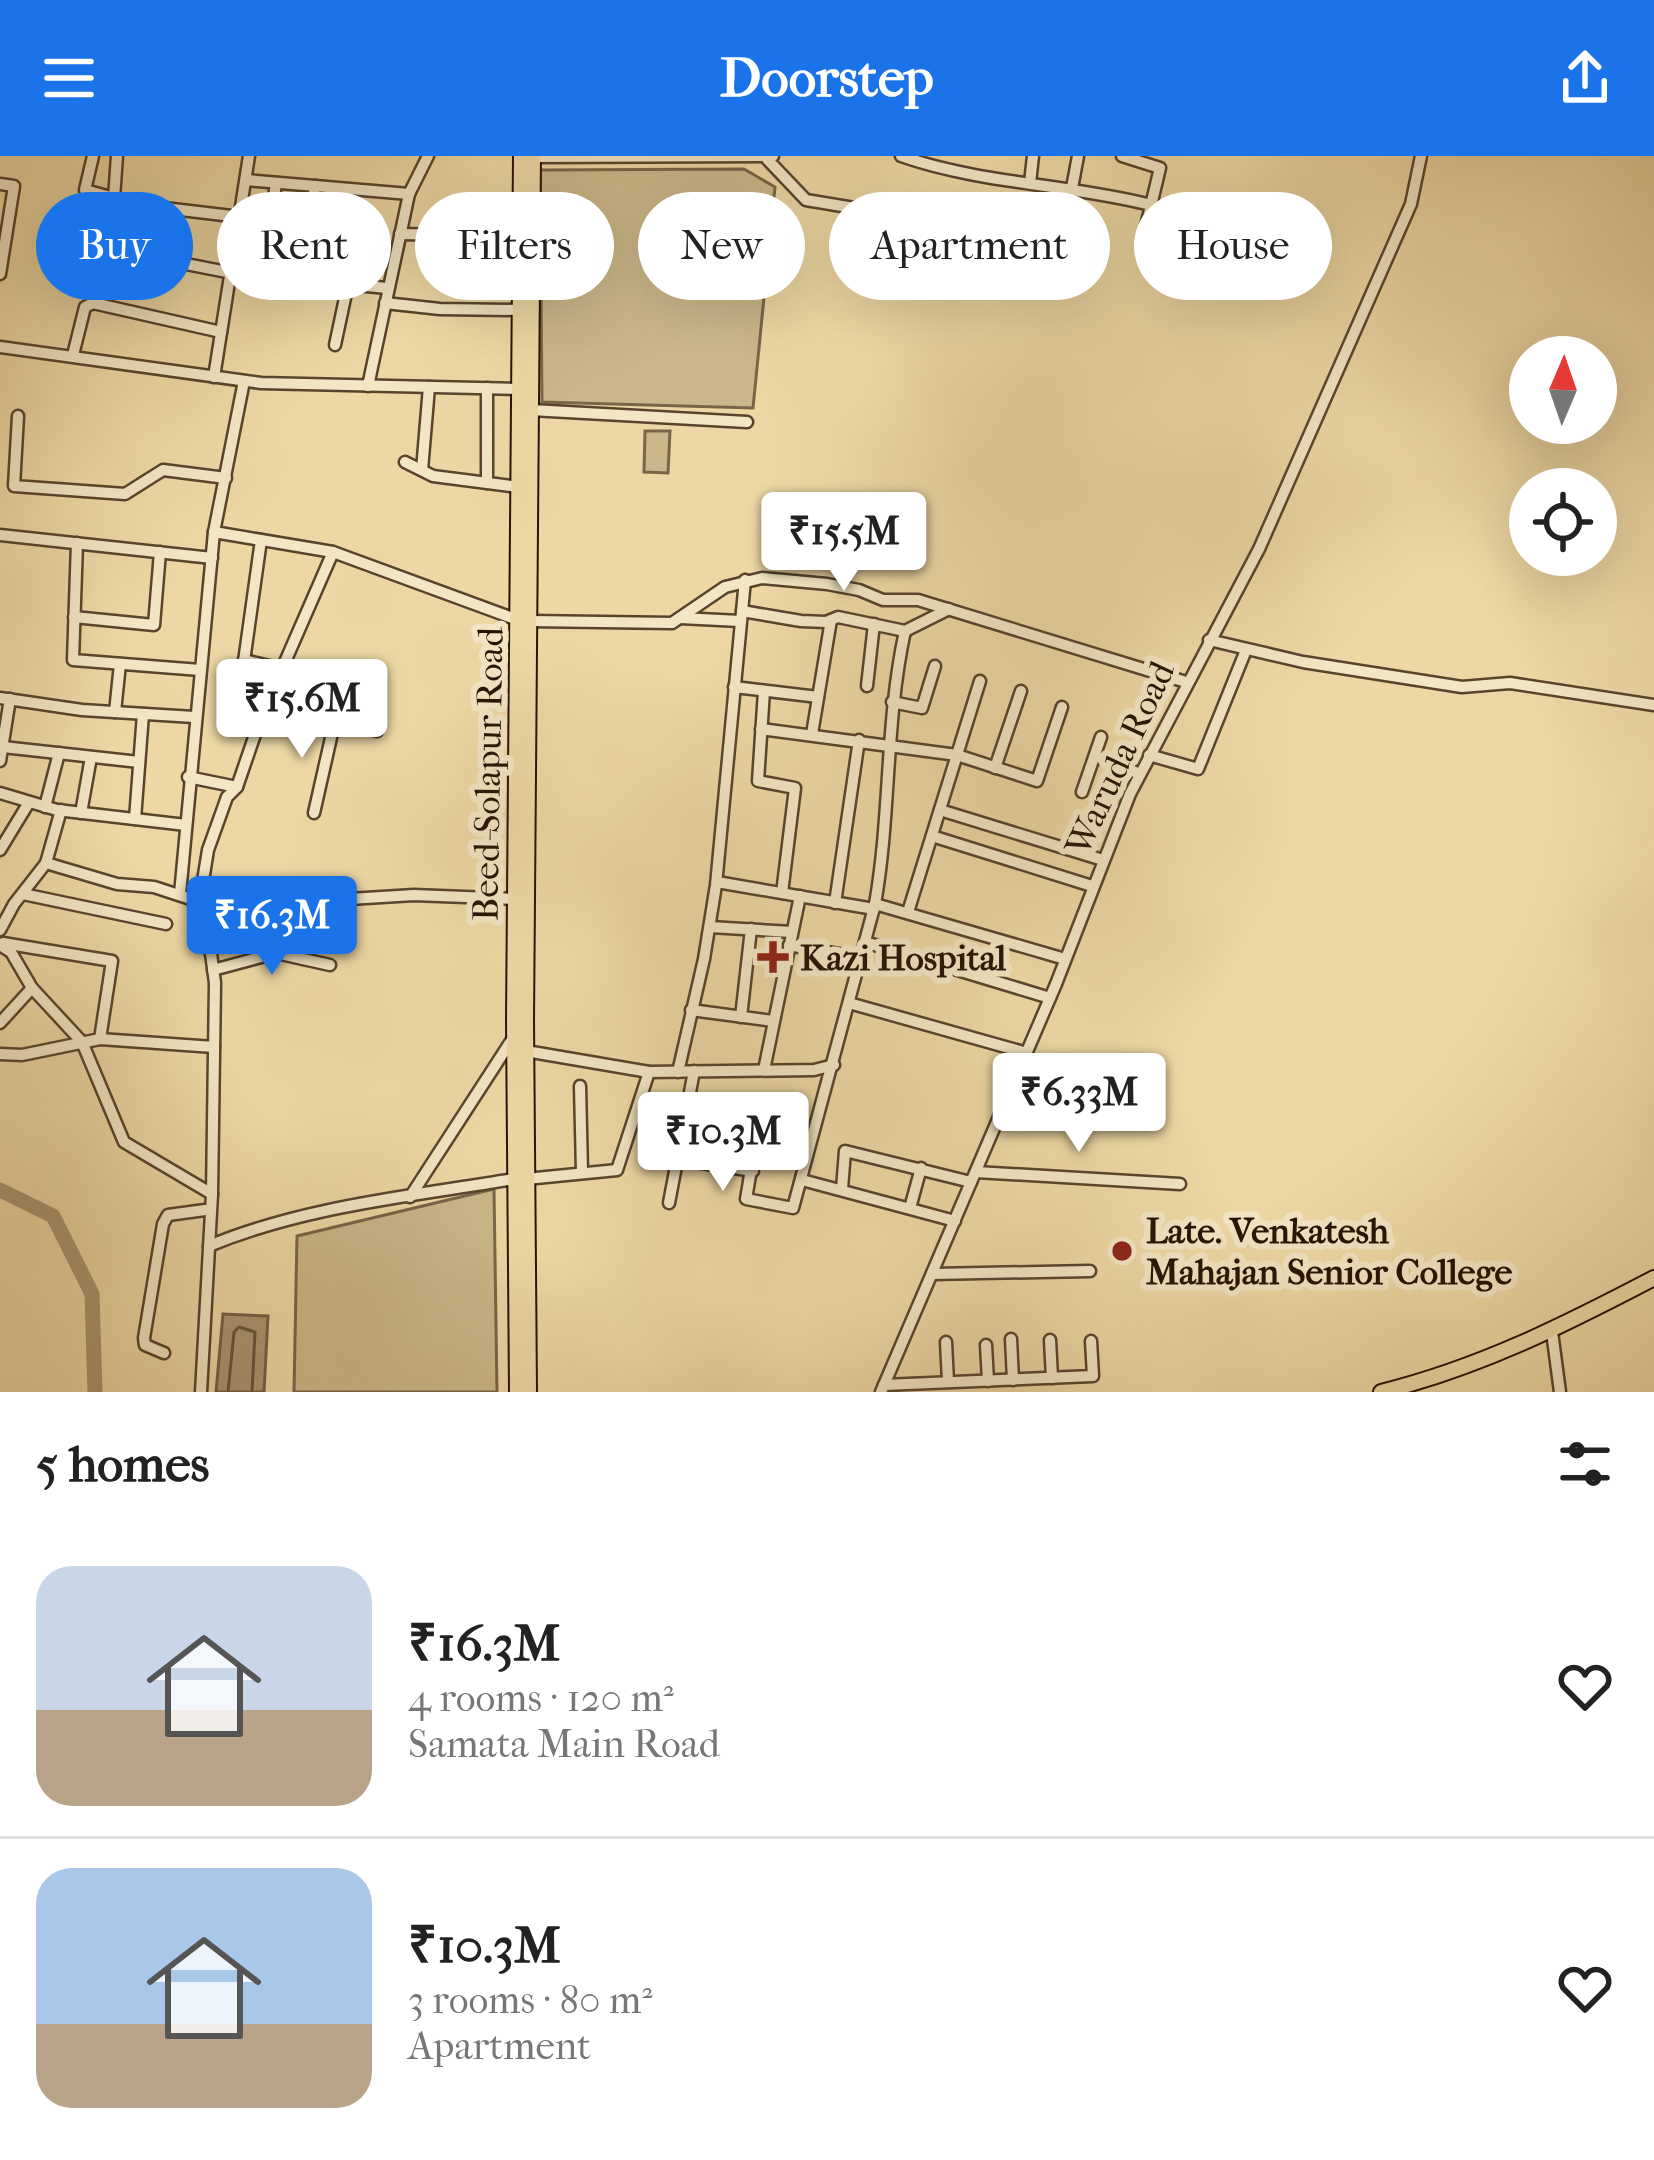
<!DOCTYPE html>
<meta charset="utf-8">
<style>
body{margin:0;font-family:"IM FELL French Canon",serif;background:#f6f6f6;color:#222;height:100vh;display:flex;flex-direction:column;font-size:45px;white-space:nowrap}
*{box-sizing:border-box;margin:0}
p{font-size:39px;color:#767676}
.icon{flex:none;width:66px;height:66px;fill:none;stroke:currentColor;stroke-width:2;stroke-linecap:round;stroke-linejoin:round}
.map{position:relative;height:1236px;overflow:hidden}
.side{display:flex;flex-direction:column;background:#fff;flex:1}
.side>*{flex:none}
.hud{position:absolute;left:36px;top:36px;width:1584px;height:108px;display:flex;gap:24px}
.needle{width:78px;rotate:2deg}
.buttons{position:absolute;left:1509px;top:180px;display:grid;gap:24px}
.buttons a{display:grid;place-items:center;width:108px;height:108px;border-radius:50%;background:#fff;box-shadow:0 12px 48px #0002;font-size:60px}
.price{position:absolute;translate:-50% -102px;padding:0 27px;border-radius:12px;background:#fff;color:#222;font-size:39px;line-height:78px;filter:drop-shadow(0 3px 6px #0008)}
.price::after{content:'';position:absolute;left:50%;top:72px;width:36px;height:27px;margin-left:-18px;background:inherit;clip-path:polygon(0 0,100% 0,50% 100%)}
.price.selected{background:#1a73e8;color:#fff}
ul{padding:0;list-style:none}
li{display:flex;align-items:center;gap:36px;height:300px;padding:0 36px}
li+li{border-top:3px solid #e0e0e0}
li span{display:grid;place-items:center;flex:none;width:336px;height:240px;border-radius:36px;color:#555}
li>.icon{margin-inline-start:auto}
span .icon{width:144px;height:144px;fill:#fffc;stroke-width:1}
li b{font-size:51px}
h2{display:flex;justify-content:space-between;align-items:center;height:144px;padding:0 36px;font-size:51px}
.chip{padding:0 42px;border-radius:54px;background:#fff;box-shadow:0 12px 48px #0002;font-size:42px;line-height:108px}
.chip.selected{background:#1a73e8;color:#fff}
header{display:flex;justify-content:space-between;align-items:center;height:156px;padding:0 36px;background:#1a73e8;color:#fff;font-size:54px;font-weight:700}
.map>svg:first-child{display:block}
</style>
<header><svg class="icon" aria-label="menu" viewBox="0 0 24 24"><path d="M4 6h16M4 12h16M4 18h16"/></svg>Doorstep<svg class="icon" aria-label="share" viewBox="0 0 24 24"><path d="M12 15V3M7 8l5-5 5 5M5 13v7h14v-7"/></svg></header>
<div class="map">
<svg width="1654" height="1236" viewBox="0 0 1654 1236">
<rect width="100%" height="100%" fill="#edd8a5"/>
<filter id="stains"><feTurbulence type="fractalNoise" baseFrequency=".00167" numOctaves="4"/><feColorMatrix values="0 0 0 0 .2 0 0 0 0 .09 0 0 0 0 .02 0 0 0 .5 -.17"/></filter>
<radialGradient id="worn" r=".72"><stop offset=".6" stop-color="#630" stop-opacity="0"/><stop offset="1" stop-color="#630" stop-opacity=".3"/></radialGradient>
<g fill="#cbb78a" stroke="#796548" stroke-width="3">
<polygon points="744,13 775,31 753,252 542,246 540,14"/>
<polygon points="645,275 670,275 668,317 644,316"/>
<polygon points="494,1033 497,1236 294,1236 297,1080"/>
</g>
<polygon fill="#aa956f" stroke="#766145" stroke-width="3" points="223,1158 268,1160 264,1236 216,1236"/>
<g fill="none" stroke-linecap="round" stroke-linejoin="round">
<polyline stroke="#68543a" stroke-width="3" points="228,1236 234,1176 239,1171 255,1176 252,1236"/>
<polyline stroke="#aa956f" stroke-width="15" points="0,1034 53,1060 92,1138 95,1236"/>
<defs>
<g id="minor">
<polyline points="93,0 85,34 114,42"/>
<polyline points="117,0 114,42 139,49 240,61"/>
<path d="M901 0C981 28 1069 28 1151 49"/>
<polyline points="1122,0 1160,12 1147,66"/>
<polyline points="533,1 773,0"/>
<polyline points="767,3 806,44 896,59"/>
<polyline points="246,24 409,38"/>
<polyline points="1030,27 1033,0"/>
<polyline points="0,28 14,30 0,118"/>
<polyline points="1072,32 1078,0"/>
<polyline points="400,78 453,79"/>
<polyline points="84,88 232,117 387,132"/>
<polyline points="263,118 276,27"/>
<polyline points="302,125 315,30"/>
<polyline points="385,147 440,153 519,154"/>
<polyline points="335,189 348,128"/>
<polyline points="0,191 261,227 520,233"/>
<polyline points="73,199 85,151 93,147 221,176"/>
<polyline points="214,221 249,0"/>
<polyline points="368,230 409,38 428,0"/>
<polyline points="531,254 747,266"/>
<polyline points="18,260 14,330 125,338 163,314 226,322"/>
<polyline points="405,306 433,320 519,331"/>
<polyline points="422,314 429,231"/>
<polyline points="487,327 487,232"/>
<polyline points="214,376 244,225"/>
<polyline points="0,379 212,402"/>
<polyline points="77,387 73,504 200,514"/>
<polyline points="742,455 801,465 826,466 838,461 905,475 949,453"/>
<polyline points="74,461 154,469 160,396"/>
<polyline points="680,462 740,465"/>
<polyline points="530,465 672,467 725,431 762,422 827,428 859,434 883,444 918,444 1186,526"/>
<polyline points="1209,484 1303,506 1462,531 1510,527 1654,549"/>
<polyline points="244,504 282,513"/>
<polyline points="867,530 874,468"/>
<polyline points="734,531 818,541"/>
<polyline points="764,535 758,625 795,632 782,737"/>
<polyline points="0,542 82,554 194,561"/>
<polyline points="267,546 377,575"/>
<polyline points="892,546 922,552 935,510"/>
<polyline points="115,556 120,508"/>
<polyline points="261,561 238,548 261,384"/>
<polyline points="761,573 957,599 1037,625 1062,551"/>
<polyline points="812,578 831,464"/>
<polyline points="3,591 139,606"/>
<polyline points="1149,599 1198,613 1246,494"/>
<polyline points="1095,600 1140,618"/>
<polyline points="0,605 10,543"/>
<polyline points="995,612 1021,535"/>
<polyline points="188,621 237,631"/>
<polyline points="1082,636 1101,581"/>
<polyline points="0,637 57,654 186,669"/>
<polyline points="45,651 59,597"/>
<polyline points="940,654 1103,704"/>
<polyline points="81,657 91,601"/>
<polyline points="314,657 335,564"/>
<polyline points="135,663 143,558"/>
<polyline points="932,680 1092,730"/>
<polyline points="0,694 28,648"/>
<polyline points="46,707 117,728 154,731 203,747 268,748 414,739 515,743"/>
<polyline points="717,726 874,753"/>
<polyline points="23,738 166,768"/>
<polyline points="180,738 214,376 333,396 518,464"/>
<polyline points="835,747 859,584"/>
<polyline points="875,748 1065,803"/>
<polyline points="908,756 980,525"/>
<polyline points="710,771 792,776"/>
<polyline points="0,774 14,748 46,707 61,654"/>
<polyline points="865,786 1050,842"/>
<polyline points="0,789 11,796 32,832 82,886 124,986 212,1038"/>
<polyline points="789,789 860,802"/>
<polyline points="213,814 276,797 330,809"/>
<polyline points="849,847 1027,897"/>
<polyline points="691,854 773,865"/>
<polyline points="741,861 751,773"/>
<polyline points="0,867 32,832"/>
<polyline points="100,883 214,891"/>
<polyline points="526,895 649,916 814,914 834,909"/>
<polyline points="0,898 22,899 100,883 112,805 3,787"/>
<polyline points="764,914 800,740"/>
<polyline points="678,916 704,803 716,729 745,424"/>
<polyline points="580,930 582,1016"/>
<path d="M682 975 756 984 746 1043 793 1052 875 748C891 657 885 566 905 475"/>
<polyline points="677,1003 753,1015"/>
<polyline points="976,1016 1180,1028"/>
<polyline points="526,1023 617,1014 649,916"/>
<polyline points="802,1024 955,1065"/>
<polyline points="842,1033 845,995 971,1026"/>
<polyline points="410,1041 513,882"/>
<polyline points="669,1047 694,915"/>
<polyline points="910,1052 921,1012"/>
<path d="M209 1090C305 1050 413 1040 514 1023"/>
<polyline points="932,1118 1090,1115"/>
<polyline points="1552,1176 1560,1236"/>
<polyline points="1011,1183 1013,1224"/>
<polyline points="1050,1184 1052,1222"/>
<polyline points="946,1186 948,1226"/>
<polyline points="986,1189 988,1225"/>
<polyline points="164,1197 145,1189 144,1182 163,1068 168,1059 205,1054"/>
<polyline points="884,1229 1093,1220 1091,1185"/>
<polyline points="201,1236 212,1038 215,827 202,731 208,694 227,641 237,631 261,561 333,396"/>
<polyline points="881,1236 1056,828 1130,638 1259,393 1411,48 1421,0"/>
</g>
<g id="major">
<polyline points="517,1236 514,865 521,0"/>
<polyline points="529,1236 526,865 533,0"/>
<path d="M1381 1236C1481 1211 1564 1169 1654 1122"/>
</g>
</defs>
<use href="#minor" stroke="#58442d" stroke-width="15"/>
<use href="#major" stroke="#271305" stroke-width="18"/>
<use href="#minor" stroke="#f3e6c4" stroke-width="10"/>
<use href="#major" stroke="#edd8a5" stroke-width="14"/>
</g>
<g fill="#8f2418" stroke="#f3e6c4" stroke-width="4.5">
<path d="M767 783h12v12h12v12h-12v12h-12v-12h-12v-12h12z"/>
<circle cx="1122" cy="1095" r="12"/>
</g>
<g text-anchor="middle" stroke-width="12" stroke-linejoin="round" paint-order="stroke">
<g font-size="36" fill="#271305" stroke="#f3e6c4">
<text transform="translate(1119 602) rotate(-65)" y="13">Waruda Road</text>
<text transform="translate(487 618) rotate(-89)" y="13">Beed-Solapur Road</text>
</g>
<g font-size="36" font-weight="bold" fill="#271305" stroke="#f3e6c4" text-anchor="start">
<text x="800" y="814">Kazi Hospital</text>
<text x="1146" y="1087">Late. Venkatesh<tspan x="1146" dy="41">Mahajan Senior College</tspan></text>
</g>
</g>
<rect width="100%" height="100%" filter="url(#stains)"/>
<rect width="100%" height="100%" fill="url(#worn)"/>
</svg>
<div class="buttons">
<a><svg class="needle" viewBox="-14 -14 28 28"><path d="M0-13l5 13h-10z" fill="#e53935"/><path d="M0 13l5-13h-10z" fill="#767676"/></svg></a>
<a><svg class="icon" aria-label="locate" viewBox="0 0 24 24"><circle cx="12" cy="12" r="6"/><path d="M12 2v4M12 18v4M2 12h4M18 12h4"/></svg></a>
</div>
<b class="price" style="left:844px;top:438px">₹15.5M</b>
<b class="price" style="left:302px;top:605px">₹15.6M</b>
<b class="price selected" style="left:272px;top:822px">₹16.3M</b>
<b class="price" style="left:1079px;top:999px">₹6.33M</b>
<b class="price" style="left:723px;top:1038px">₹10.3M</b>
<div class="hud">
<a class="chip selected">Buy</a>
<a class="chip">Rent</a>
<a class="chip">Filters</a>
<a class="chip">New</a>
<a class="chip">Apartment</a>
<a class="chip">House</a>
</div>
</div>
<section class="side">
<h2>5 homes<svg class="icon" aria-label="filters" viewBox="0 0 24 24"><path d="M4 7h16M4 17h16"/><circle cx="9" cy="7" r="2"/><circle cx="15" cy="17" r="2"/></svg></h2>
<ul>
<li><span style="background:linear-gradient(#c9d6e8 60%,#b9a48a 0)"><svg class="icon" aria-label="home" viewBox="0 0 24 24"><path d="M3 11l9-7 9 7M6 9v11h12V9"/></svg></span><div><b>₹16.3M</b><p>4 rooms · 120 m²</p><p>Samata Main Road</p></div><svg class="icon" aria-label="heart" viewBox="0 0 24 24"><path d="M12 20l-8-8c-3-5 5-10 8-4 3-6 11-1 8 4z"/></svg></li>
<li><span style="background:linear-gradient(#a9c7e8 65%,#b9a48a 0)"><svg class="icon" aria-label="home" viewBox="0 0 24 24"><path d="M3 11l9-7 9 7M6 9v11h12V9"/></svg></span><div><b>₹10.3M</b><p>3 rooms · 80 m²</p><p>Apartment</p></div><svg class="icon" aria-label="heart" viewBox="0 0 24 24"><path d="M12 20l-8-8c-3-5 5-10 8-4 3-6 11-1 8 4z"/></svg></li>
</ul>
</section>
